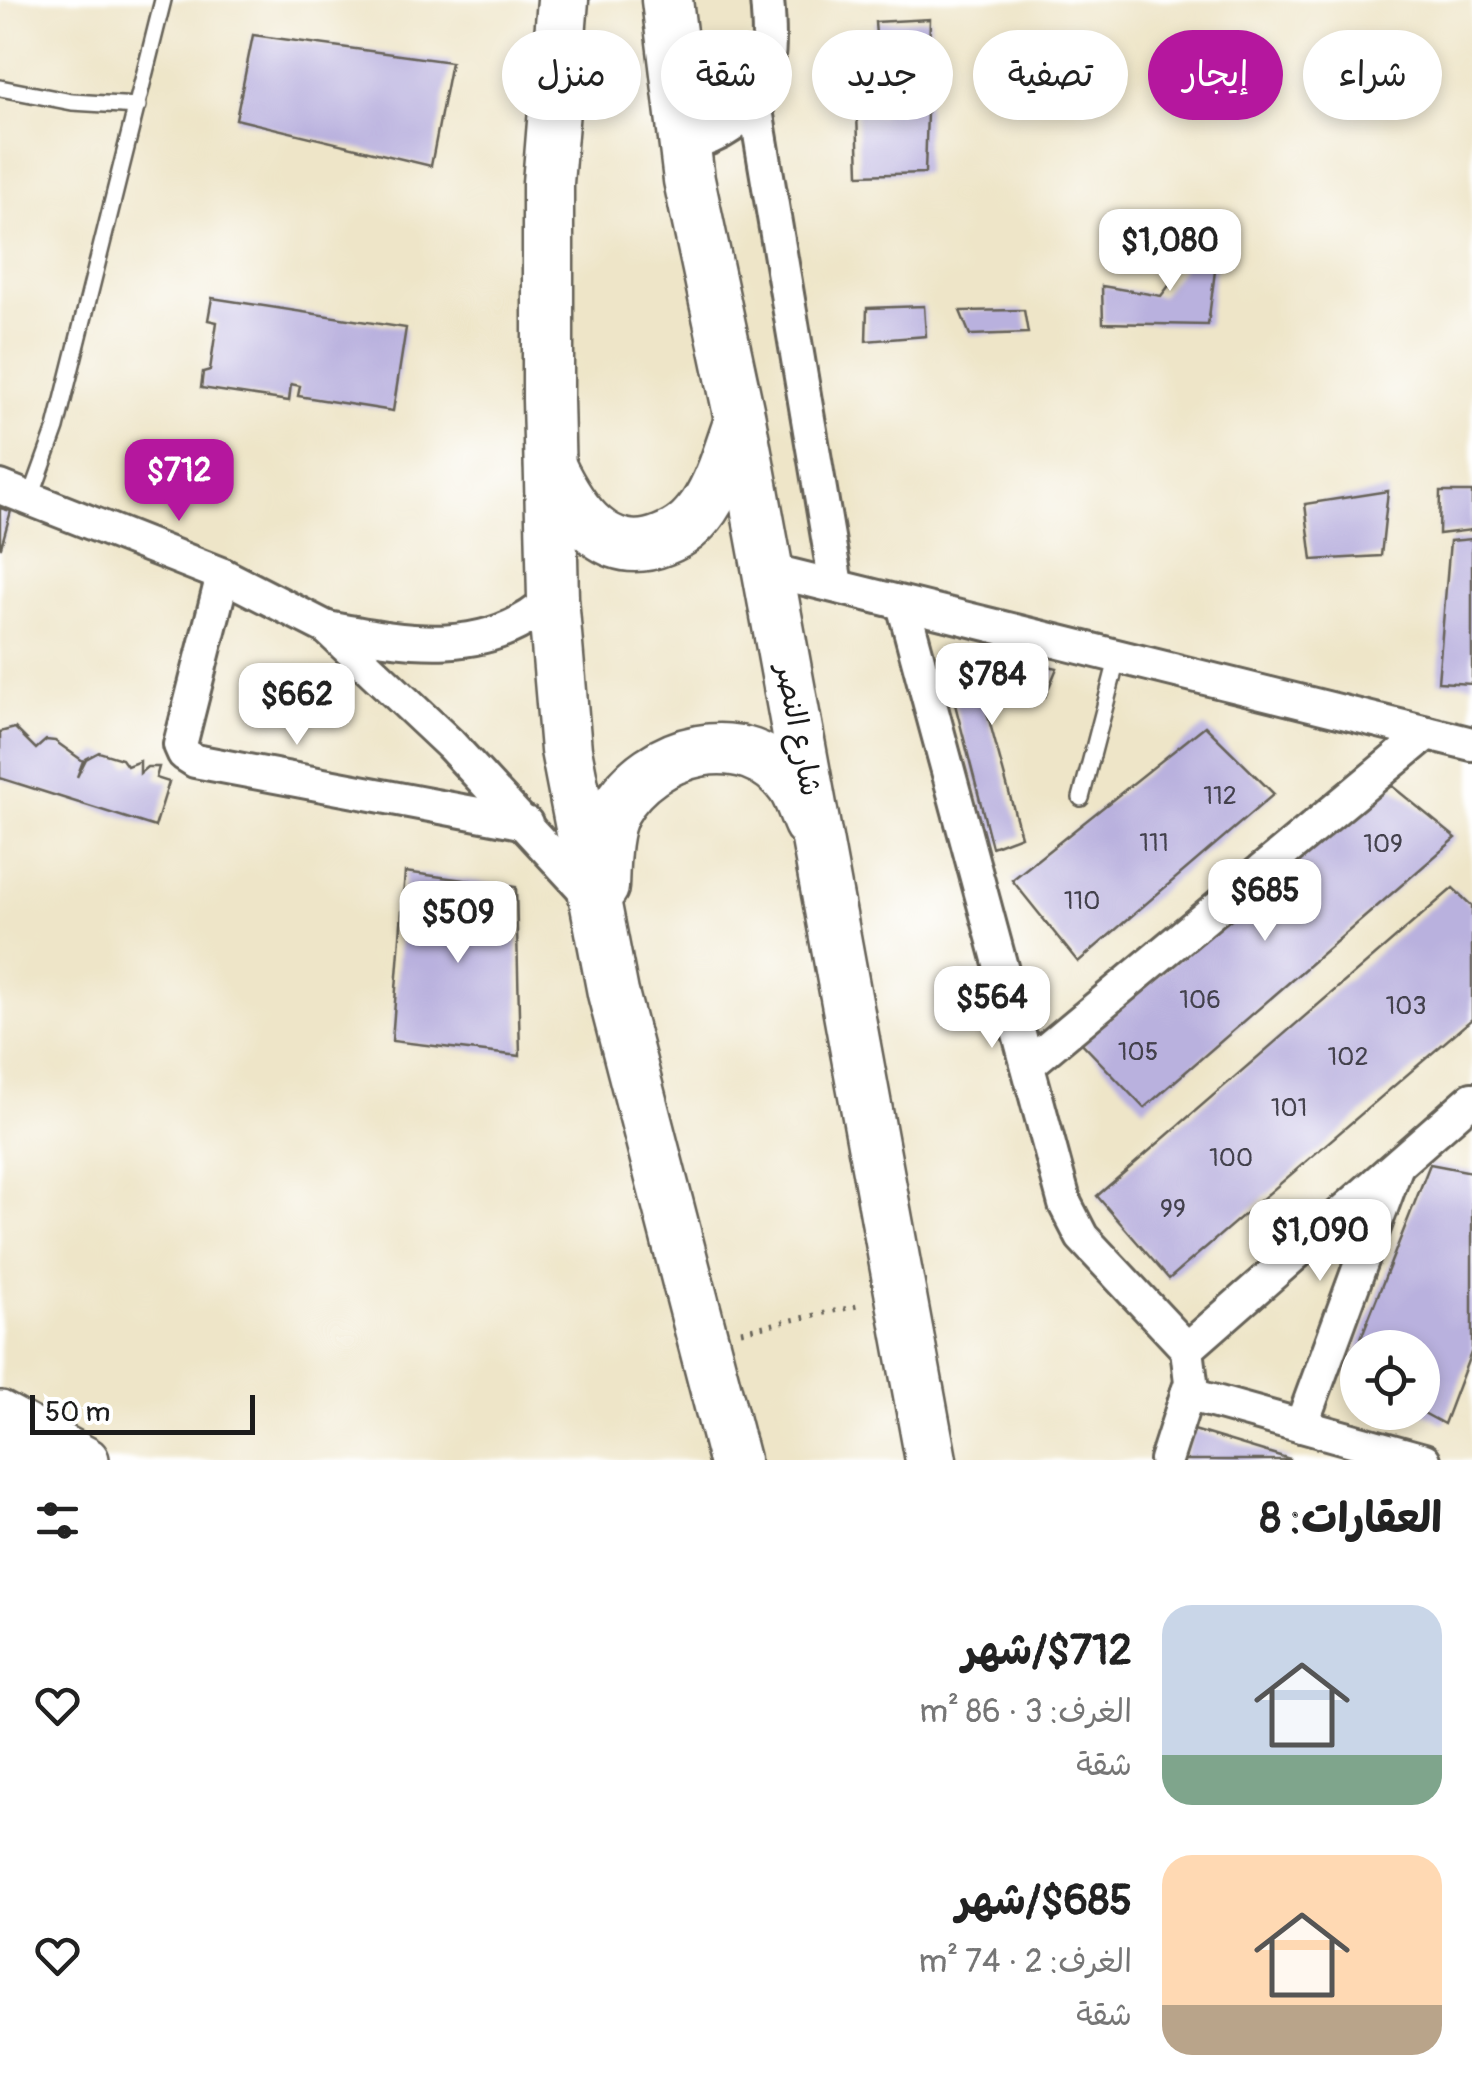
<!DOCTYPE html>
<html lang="ar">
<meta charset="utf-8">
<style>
body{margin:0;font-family:Pangolin,"Playpen Sans Arabic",sans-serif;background:#f6f6f6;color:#222;direction:rtl;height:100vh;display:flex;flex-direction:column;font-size:38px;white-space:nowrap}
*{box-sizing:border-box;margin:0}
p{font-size:32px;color:#767676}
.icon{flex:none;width:55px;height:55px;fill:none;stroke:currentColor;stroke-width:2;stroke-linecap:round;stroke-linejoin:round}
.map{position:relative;height:1460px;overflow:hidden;direction:ltr}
.sheet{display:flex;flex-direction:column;background:#fff;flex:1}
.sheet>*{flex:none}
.hud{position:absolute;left:30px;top:30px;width:1412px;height:90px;direction:rtl;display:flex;gap:20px}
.controls{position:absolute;left:1340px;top:1330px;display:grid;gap:20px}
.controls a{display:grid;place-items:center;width:100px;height:100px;border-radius:50%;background:#fff;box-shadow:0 5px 15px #0003;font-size:50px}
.scale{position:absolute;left:30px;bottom:25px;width:225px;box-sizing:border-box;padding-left:10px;border:5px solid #1c1c1c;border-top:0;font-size:28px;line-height:35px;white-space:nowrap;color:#1c1c1c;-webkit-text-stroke:8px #fff;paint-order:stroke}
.price{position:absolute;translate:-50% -85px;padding:0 22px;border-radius:20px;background:#fff;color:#222;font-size:32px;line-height:65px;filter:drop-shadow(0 2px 5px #0008)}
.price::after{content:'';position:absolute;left:50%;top:60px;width:30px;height:22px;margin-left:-15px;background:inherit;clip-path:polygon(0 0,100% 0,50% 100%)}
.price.current{background:#b5179e;color:#fff}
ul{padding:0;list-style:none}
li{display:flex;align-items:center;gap:30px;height:250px;padding:0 30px}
li span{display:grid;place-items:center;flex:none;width:280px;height:200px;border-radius:30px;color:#555}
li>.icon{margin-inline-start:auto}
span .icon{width:120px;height:120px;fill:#fffc;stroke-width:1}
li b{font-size:42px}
h2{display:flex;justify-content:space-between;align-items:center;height:120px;padding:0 30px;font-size:42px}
.pill{padding:0 35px;border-radius:45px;background:#fff;box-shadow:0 5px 15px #0003;font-size:35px;line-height:90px}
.pill.current{background:#b5179e;color:#fff}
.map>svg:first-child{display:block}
</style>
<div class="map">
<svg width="1472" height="1460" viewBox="0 0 1472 1460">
<rect width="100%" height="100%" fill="#fff"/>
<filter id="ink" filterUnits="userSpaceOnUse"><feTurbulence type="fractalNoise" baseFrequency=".01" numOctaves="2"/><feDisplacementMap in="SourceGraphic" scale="20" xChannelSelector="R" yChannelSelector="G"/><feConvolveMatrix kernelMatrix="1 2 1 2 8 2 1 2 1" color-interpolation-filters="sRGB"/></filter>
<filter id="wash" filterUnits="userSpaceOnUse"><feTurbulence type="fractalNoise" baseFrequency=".0048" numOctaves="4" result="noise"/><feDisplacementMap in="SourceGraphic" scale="40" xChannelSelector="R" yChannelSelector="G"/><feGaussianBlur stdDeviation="2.25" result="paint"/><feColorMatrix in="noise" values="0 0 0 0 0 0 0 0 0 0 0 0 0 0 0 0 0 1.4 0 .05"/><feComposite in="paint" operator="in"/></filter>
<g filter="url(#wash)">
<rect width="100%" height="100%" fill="#eee5c8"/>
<g id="blocks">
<g fill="#b9b1de">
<polygon points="930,19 925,173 859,175 857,111 882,116 875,22"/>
<polygon points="253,35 451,62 431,166 236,119"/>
<polygon points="1219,240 1208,325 1103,323 1102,286 1161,296 1181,270 1185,243"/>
<polygon points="212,298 406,328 393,411 298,396 300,386 291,384 289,401 201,388 203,372 210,370 217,322 208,320"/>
<polygon points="924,306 926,336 866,341 867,308"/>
<polygon points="1024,310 1028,333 970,335 960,311"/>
<polygon points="1388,491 1381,556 1312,560 1305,504"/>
<polygon points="1440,492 1472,492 1472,530 1439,534"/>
<polygon points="0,508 11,511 1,547 0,547"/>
<polygon points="1472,539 1472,684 1438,682 1450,541"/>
<polygon points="962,647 1057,668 1045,697 978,680 1021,836 992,847 948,677"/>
<polygon points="1205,726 1274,794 1078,962 1012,880"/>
<polygon points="15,728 36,749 46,740 55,741 83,761 77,777 86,759 99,752 122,759 127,766 140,761 140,773 147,767 159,767 156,778 169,782 155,827 0,778 0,732"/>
<polygon points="1387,782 1456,838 1144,1108 1080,1041"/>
<polygon points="405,872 516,887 520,1056 392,1041"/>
<polygon points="1453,888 1472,906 1472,1019 1169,1279 1097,1196"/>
<polygon points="1430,1164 1472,1172 1472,1350 1444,1424 1422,1412 1422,1348 1358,1348 1358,1378 1347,1373"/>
<polygon points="1194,1430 1290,1459 1290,1460 1183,1460"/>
</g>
</g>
</g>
<g filter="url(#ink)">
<use href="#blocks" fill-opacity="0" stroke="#666258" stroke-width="2.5"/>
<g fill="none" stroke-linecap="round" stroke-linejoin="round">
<defs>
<g id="lane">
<polyline points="0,88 72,102 138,106"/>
<polyline points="30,500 56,428 163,0"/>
<polyline points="1081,798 1118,656"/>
</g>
<g id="street">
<polyline points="755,104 836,585"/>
<path d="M684 146C766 126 774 75 767 0"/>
<polyline points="0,487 223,575 327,628 450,744 592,898"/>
<polyline points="769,570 1472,744"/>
<polyline points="223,575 180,745 184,754 195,761 526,823"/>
<polyline points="903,604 1065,1204 1082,1237 1187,1349 1191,1382 1166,1460"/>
<path d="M327 628C407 643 490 659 553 598"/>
<polyline points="1028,1065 1427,733"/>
<polyline points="1187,1349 1472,1099"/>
<polyline points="1187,1394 1424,1460"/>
<polyline points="1301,1426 1396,1168"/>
</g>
<polyline id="secondary" points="0,1414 86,1460"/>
<g id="primary">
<polyline points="563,0 548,183 548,400 553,598 566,750 613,993 734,1460"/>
<polyline points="667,0 689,180 740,419 931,1460"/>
<path d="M550 466C572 512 606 563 663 540 681 533 692 524 704 507 721 482 729 451 739 423"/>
<path d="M603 887C604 864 604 830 615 810 649 749 747 721 793 787 800 798 804 812 809 823"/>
<polyline points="0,1454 17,1460"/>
</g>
</defs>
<use href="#lane" stroke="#666258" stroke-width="20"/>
<use href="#street" stroke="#666258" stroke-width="38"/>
<use href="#secondary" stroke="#666258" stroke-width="50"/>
<use href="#primary" stroke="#666258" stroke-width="55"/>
<polyline stroke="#666258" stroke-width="5" stroke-dasharray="2.5 8" stroke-linecap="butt" points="741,1331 862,1305"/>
<use href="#lane" stroke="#fff" stroke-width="15"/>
<use href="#street" stroke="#fff" stroke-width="32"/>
<use href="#secondary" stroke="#fff" stroke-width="45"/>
<use href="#primary" stroke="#fff" stroke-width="50"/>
</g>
</g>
<g text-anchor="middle" stroke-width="9" stroke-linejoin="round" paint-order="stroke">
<g font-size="25" fill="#43414c">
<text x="1220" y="804">112</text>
<text x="1154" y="851">111</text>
<text x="1383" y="852">109</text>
<text x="1082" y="909">110</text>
<text x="1200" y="1008">106</text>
<text x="1406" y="1014">103</text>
<text x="1138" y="1060">105</text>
<text x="1348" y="1065">102</text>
<text x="1289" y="1116">101</text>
<text x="1231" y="1166">100</text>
<text x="1173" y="1217">99</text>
</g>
<g font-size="30" fill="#1c1c1c" stroke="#fff">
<text transform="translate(799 730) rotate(79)" y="10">شارع النصر</text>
</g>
</g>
</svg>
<div class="controls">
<a><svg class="icon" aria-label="locate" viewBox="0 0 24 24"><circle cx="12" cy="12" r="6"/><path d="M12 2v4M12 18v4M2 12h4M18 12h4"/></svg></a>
</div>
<div class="scale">50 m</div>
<b class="price" style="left:1170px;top:294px">$1,080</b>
<b class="price current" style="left:179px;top:524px">$712</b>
<b class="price" style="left:992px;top:728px">$784</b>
<b class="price" style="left:297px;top:748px">$662</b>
<b class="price" style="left:1265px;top:944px">$685</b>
<b class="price" style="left:458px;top:966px">$509</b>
<b class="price" style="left:992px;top:1051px">$564</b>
<b class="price" style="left:1320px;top:1284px">$1,090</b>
<div class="hud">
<a class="pill">شراء</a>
<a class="pill current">إيجار</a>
<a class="pill">تصفية</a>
<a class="pill">جديد</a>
<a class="pill">شقة</a>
<a class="pill">منزل</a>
</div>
</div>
<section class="sheet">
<h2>العقارات: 8<svg class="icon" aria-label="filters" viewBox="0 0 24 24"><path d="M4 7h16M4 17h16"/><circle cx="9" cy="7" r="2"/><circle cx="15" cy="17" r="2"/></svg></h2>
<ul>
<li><span style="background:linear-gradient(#c9d6e8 75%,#7fa58c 0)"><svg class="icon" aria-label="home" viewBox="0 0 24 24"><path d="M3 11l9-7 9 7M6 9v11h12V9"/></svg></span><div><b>$712/شهر</b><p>الغرف: 3 · 86 m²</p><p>شقة</p></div><svg class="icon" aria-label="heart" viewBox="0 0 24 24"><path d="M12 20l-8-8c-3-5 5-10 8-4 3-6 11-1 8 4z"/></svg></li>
<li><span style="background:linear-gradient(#ffd9b3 75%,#b9a48a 0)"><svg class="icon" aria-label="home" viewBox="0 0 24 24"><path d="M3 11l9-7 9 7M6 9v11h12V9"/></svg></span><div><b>$685/شهر</b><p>الغرف: 2 · 74 m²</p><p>شقة</p></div><svg class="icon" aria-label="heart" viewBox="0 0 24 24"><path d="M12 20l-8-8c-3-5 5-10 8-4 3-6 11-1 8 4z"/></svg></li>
</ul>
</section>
